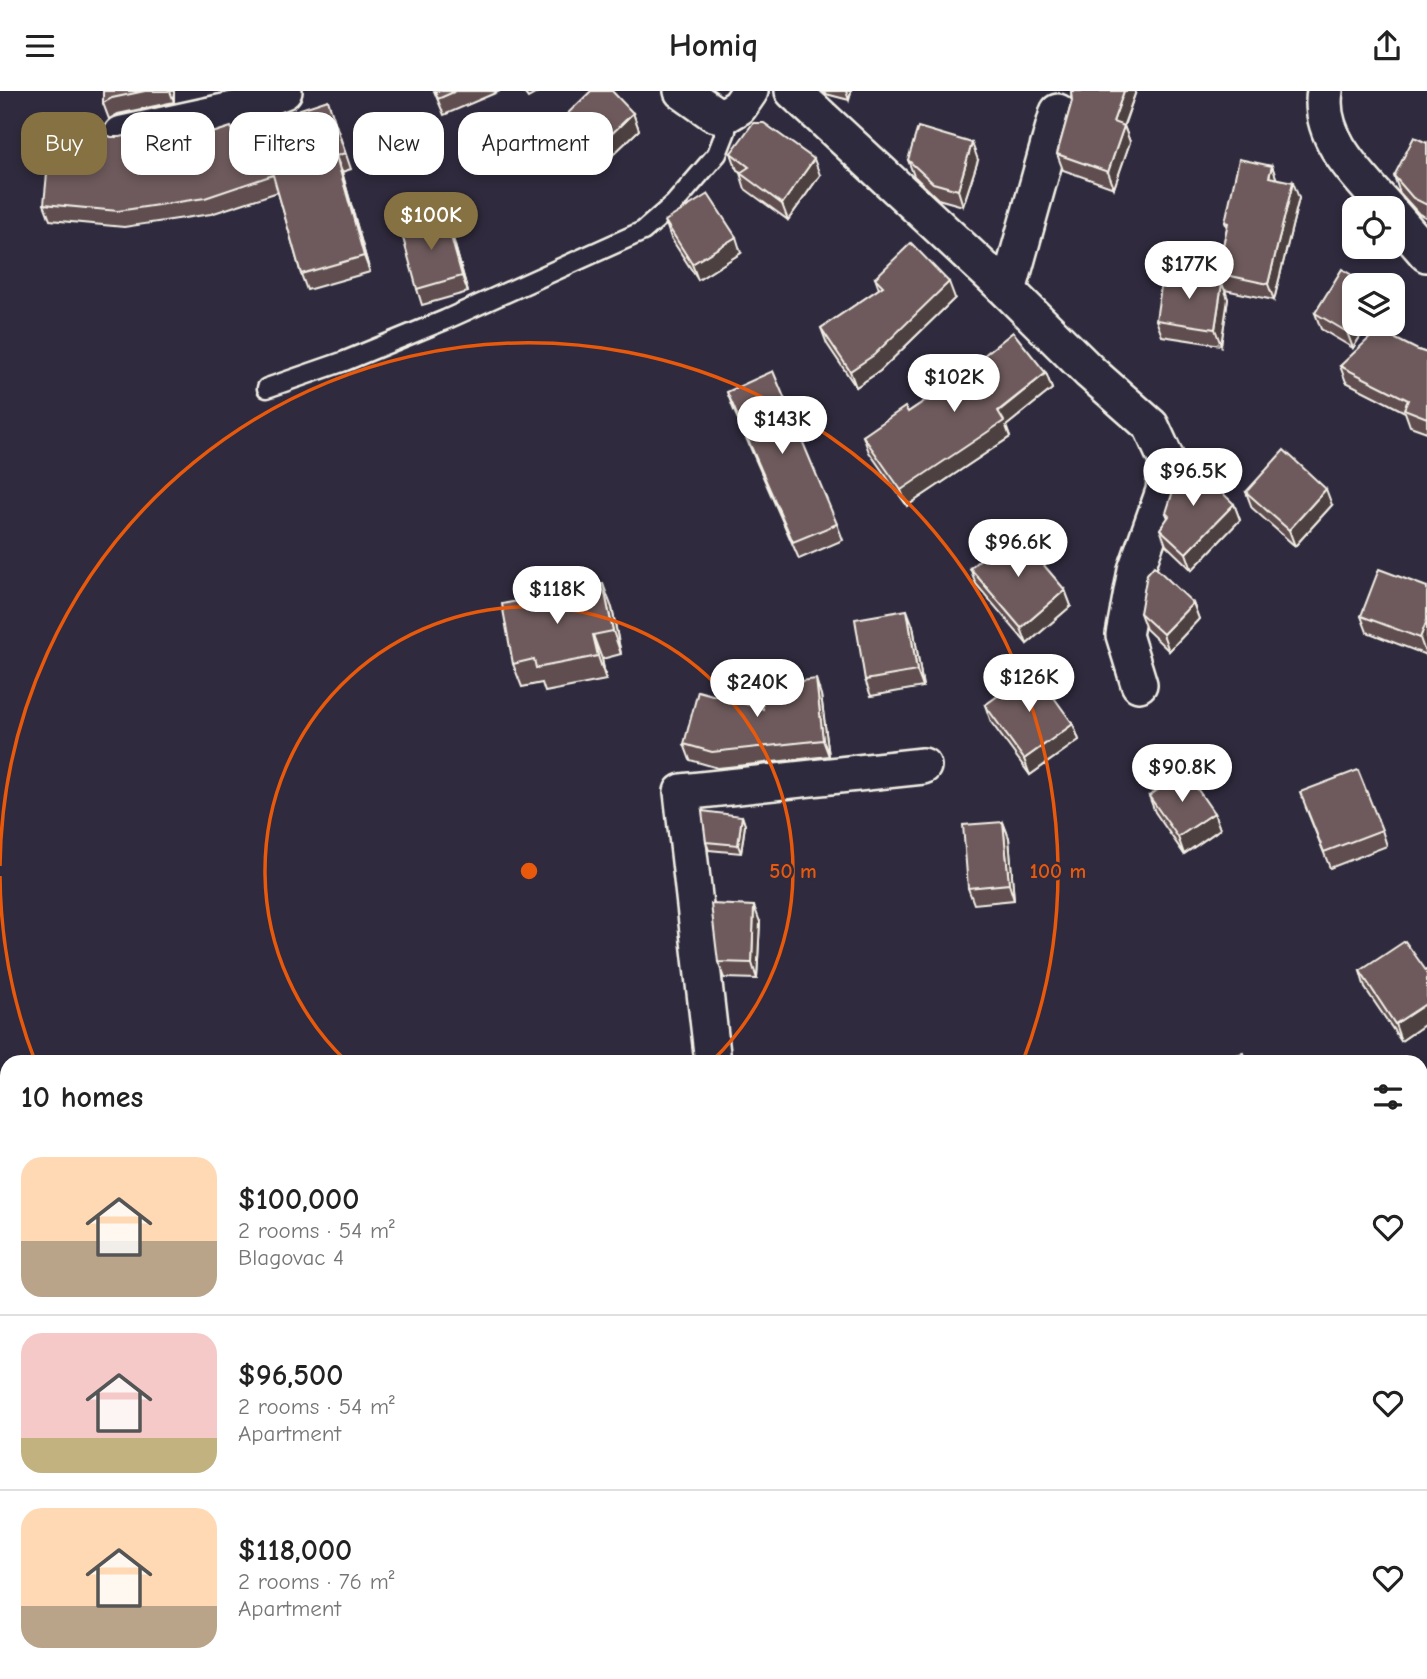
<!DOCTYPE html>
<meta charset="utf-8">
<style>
body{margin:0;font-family:"Comic Neue",sans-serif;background:#f2f2f2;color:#222;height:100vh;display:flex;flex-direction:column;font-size:26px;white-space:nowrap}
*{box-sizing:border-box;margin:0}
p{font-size:23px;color:#767676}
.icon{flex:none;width:38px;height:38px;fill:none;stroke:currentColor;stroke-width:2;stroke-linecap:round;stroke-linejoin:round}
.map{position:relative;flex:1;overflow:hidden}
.sheet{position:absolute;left:0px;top:964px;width:1428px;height:625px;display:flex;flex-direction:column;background:#fff;border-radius:21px 21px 0 0;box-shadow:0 4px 10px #0003}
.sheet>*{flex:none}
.hud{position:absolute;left:21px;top:21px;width:700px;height:63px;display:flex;gap:14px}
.controls{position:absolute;left:1342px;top:105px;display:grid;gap:14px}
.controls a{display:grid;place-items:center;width:63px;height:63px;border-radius:14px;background:#fff;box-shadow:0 4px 10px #0003;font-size:35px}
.price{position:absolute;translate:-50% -60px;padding:0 16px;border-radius:24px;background:#fff;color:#222;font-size:23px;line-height:46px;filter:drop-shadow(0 2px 4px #0008)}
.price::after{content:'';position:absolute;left:50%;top:42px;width:21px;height:16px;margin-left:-10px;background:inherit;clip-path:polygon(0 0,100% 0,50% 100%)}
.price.current{background:#857141;color:#fff}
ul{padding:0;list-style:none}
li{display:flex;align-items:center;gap:21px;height:175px;padding:0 21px}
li+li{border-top:2px solid #e0e0e0}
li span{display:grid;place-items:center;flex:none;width:196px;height:140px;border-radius:21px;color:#555}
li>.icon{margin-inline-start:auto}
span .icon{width:84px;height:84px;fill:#fffc;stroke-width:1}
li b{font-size:30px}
h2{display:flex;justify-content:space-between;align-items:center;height:84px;padding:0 21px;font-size:30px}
.chip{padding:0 24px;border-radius:21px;background:#fff;box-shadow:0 4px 10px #0003;font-size:24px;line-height:63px}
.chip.current{background:#857141;color:#fff}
header{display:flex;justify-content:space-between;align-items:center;height:91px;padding:0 21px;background:#fff;font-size:32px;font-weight:800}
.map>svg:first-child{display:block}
</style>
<header><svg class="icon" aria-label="menu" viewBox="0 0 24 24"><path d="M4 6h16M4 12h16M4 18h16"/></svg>Homiq<svg class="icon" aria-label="share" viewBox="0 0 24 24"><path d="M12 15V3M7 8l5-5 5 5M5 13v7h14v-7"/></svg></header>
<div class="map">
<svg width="1427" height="1588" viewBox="0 0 1427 1588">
<rect width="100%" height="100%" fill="#2f2a3d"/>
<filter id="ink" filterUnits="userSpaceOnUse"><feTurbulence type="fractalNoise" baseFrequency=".0143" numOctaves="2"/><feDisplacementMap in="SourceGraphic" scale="14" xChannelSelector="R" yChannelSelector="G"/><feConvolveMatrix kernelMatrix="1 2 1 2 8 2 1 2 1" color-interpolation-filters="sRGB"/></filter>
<g filter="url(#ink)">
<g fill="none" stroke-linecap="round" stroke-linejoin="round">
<defs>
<polyline id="service" points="267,297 345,270 445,229 643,140 674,113 717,63 726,40 724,25"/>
<g id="minor">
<polyline points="682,0 713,22 724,25 739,16 750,0"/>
<polyline points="793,0 1008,200 1090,281 1151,335 1167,370 1164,400 1136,479 1124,544 1139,593"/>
<path d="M1325 0C1317 47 1360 86 1387 117"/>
<polyline points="122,43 242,17 284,0"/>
<polyline points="1393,124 1427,163"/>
<polyline points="1008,200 1058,21"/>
<polyline points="713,971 682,701 923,675"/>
<polyline points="1421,1008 1427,1004"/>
<polyline points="0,1276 7,1273"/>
<polyline points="468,1588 491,1582"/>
</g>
</defs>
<use href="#service" stroke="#f4f1e8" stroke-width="23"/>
<use href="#minor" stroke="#f4f1e8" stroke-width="40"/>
<use href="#service" stroke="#2f2a3d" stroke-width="18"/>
<use href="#minor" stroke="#2f2a3d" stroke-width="35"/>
</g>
<g fill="#5f4d4f" stroke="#f4f1e8" stroke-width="2">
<polygon points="103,0 174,0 174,11 118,23 109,28 103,12"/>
<polygon points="434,0 500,0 444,24"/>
<polygon points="523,0 540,0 528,7"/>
<polygon points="823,0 851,0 849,9 826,3"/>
<polygon points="1071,0 1136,0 1124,35 1130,51 1114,97 1063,79 1057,63 1072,10"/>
<polygon points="633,22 639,39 601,75 569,43 563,27"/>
<polygon points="333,25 351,78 342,81 370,181 307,199 301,183 278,101 211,123 124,136 50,129 44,113 103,57 111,46 175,52 175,54 233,40"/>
<polygon points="1427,52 1427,127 1419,123 1400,102 1394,85"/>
<polygon points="731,62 820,84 788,129 745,98 740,82 741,81 737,79"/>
<polygon points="908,69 978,69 963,115 938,108 914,85"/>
<polygon points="1272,75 1276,87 1299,107 1274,209 1225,199 1228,208 1221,254 1162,245 1156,229 1220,191 1217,182 1227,137 1225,131"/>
<polygon points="665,130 741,162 698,189 671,147"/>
<polygon points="451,140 468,201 422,214 417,198"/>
<polygon points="875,187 955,207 880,280 856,296 827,253 821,237 879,198"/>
<polygon points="1315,222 1354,233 1368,233 1353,257 1321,238"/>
<polygon points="1418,259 1427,262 1427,341 1410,335 1405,321 1346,291 1340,275"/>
<polygon points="978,269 1046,282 1052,298 1006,335 1010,346 907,415 869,361 863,345 908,321 980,273"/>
<polygon points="727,301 837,433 843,449 799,468 733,317"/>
<polygon points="1246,401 1332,414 1295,455 1252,417"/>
<polygon points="1234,413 1240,429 1192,479 1166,454 1160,438 1168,427 1166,422"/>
<polygon points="970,477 1065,499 1071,515 1027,553 976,493"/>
<polygon points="1427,496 1427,561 1426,564 1367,541 1361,525"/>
<polygon points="1193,512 1199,528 1169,560 1146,538 1140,522"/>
<polygon points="612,517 621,563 602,568 606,589 545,601 542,592 522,596 513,573"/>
<polygon points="913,535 923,596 871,605 865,589"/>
<polygon points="821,604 829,665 718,677 690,669 684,653 763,618"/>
<polygon points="985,614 1073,633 1079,649 1030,684 991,631"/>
<polygon points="1149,705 1214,722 1220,738 1184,763 1155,721"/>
<polygon points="1306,717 1382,739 1387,755 1330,777"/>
<polygon points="742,725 745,734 741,762 709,759 706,751"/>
<polygon points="1003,731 1009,747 1014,809 974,813 968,797"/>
<polygon points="760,831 757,888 724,887 718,871"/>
<polygon points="1360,880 1427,881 1427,932 1401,950 1365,897"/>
<polygon points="1421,1189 1427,1189 1427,1223 1421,1225"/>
<polygon points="0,1468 7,1470 7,1541 0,1540"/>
<polygon points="220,1582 388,1582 388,1588 327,1588 280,1583 279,1588 220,1588"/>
<polygon points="406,1582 447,1582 447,1586"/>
<polygon points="1102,1582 1405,1582 1406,1584 1374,1588 1103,1588"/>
</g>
<g fill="#4d3f40" stroke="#f4f1e8" stroke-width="2">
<polygon points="170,0 174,0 174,11"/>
<polygon points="846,0 851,0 849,9"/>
<polygon points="1124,0 1136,0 1119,47 1113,31"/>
<polygon points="633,22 639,39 601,75 595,59"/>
<polygon points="1124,35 1130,51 1114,97 1108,81"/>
<polygon points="169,36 175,52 175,72 169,56"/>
<polygon points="972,52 978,69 963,115 958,99"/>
<polygon points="336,65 342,81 370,181 364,165"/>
<polygon points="814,68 820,84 788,129 782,113"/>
<polygon points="1272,75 1278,92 1269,86"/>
<polygon points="1293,91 1299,107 1274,209 1268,193"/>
<polygon points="445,124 451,140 468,201 462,185"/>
<polygon points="736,146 741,162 698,189 692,173"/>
<polygon points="949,191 955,207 880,280 856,296 850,280"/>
<polygon points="1222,192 1228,208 1221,254 1215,238"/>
<polygon points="1354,230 1354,233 1368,233 1353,257 1347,241"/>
<polygon points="1046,282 1052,298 1006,335 1010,346 907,415 901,399"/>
<polygon points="1326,398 1332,414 1295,455 1289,439"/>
<polygon points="1234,413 1240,429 1192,479 1186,462"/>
<polygon points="603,493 612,517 621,563 613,540"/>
<polygon points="1065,499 1071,515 1027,553 1021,537"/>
<polygon points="1193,512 1199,528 1169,560 1163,543"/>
<polygon points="907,519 913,535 923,596 917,580"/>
<polygon points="1427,529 1427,561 1426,564 1420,547"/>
<polygon points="593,544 602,568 606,589 598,565"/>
<polygon points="816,588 821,604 829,665 823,649"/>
<polygon points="1073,633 1079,649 1030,684 1024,668"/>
<polygon points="1214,722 1220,738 1184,763 1178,746"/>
<polygon points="742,725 745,734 741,762 738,754"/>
<polygon points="1003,731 1009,747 1014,809 1009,793"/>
<polygon points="754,815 760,831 757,888 752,872"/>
<polygon points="1427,912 1427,932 1401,950 1395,933"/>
<polygon points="1427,1144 1427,1165 1425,1166 1421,1155 1421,1149"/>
<polygon points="0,1347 3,1372 0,1363"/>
<polygon points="273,1582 279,1582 279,1588 272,1588"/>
<rect x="380" y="1582" width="8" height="6"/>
<polygon points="1041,1582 1046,1582 1046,1588 1042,1588"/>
</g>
<g fill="#6e5a5c" stroke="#f4f1e8" stroke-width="2">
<polygon points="103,0 145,0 112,7 103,12"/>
<polygon points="435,0 456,0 438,8"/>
<polygon points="591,0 612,0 633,22 595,59 563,27"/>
<polygon points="1071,0 1124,0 1113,31 1124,35 1108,81 1057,63 1072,10"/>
<polygon points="328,9 345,62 336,65 364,165 301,183 273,84 205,107 118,120 44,113 50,52 103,57 103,42 111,46 120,46 169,36 169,56 231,36 233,40"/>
<polygon points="753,32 764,32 814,68 782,113 740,82 749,76 731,62"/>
<polygon points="918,36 972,52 958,99 933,92 908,69"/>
<polygon points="1414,46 1427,52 1427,114 1413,107 1394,85"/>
<polygon points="1239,68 1272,75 1269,86 1293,91 1268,193 1217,182 1228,132 1225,131"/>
<polygon points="708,103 736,146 692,173 665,130"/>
<polygon points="445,124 462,185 417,198 400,136"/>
<polygon points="911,152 949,191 874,264 850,280 821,237 883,195 875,187"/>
<polygon points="1342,178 1368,194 1354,194 1354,230 1347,241 1315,222"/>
<polygon points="1163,182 1222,192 1215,238 1156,229"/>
<polygon points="1378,239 1418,259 1427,262 1427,327 1404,318 1408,309 1340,275"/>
<polygon points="1013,241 1046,282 998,320 1004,330 901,399 863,345 905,316 908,321 981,272 978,269"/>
<polygon points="773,280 837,433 793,451 727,301"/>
<polygon points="1284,359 1326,398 1289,439 1246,401"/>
<polygon points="1189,370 1234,413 1186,462 1160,438 1169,425 1166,422 1179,381"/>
<polygon points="1014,439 1065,499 1021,537 970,477"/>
<polygon points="1154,475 1193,512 1163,543 1140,522 1147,483"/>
<polygon points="1379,478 1427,496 1427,529 1420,547 1361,525"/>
<polygon points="603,493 613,540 593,544 598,565 536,577 534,568 513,573 502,513"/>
<polygon points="907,519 917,580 865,589 855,528"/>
<polygon points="1034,579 1073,633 1024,668 985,614"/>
<polygon points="816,588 823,649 712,661 684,653 698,600 763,618 760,595"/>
<polygon points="1358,679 1382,739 1324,761 1300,701"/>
<polygon points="1185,680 1214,722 1178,746 1149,705"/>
<polygon points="702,720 742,725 738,754 706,751"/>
<polygon points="1003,731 1009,793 968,797 963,734"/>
<polygon points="711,813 754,815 752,872 718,871"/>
<polygon points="1405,850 1427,881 1427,912 1395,933 1360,880"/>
<polygon points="1243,962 1246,971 1210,971"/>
<polygon points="1427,1058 1427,1144 1421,1149 1421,1061 1422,1062"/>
<polygon points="1426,1188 1427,1214 1421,1216 1421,1189"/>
<polygon points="0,1468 7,1470 7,1527 0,1525"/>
<polygon points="220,1582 273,1582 272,1588 224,1588 224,1587 219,1586"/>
<polygon points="344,1582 380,1582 380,1587 344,1583"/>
<polygon points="901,1582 1041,1582 1042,1588 901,1588"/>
<polygon points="1102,1582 1243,1582 1153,1588 1103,1588"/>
</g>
</g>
<g fill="none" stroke="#e8590c" stroke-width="3.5">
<path d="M346 970A264 264 0 1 1 712 970"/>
<path d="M35 970A529 529 0 0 1 0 785M0 775A529 529 0 1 1 1023 970"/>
</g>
<circle cx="529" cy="780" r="10" fill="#e8590c" stroke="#2f2a3d" stroke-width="3.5"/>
<g font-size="21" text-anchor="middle" font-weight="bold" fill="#e8590c" stroke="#2f2a3d" stroke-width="5" stroke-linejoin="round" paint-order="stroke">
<text x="793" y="787">50 m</text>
<text x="1058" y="787">100 m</text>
</g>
</svg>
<div class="controls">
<a><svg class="icon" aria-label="locate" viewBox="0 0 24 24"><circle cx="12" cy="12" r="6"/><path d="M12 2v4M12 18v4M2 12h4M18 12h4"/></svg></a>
<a><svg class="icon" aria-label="layers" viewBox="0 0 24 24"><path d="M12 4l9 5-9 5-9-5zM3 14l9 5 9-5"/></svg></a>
</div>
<b class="price current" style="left:431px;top:161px">$100K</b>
<b class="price" style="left:1189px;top:210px">$177K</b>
<b class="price" style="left:954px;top:323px">$102K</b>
<b class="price" style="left:782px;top:365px">$143K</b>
<b class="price" style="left:1193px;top:417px">$96.5K</b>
<b class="price" style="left:1018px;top:488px">$96.6K</b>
<b class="price" style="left:557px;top:535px">$118K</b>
<b class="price" style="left:1029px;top:623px">$126K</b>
<b class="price" style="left:757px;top:628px">$240K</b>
<b class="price" style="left:1182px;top:713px">$90.8K</b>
<div class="hud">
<a class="chip current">Buy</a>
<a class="chip">Rent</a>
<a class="chip">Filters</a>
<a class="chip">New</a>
<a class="chip">Apartment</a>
</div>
<section class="sheet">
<h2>10 homes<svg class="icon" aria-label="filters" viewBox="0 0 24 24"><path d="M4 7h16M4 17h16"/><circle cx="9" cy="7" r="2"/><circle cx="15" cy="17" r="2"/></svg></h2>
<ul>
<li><span style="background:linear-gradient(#ffd9b3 60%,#b9a48a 0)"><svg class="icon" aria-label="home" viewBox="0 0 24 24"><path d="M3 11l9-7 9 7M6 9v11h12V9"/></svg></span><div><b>$100,000</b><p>2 rooms · 54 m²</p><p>Blagovac 4</p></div><svg class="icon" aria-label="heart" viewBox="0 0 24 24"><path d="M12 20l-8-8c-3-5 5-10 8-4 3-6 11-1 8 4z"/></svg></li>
<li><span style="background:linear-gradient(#f6c9c9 75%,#c2b280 0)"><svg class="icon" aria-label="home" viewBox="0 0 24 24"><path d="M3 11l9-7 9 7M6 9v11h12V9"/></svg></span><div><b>$96,500</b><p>2 rooms · 54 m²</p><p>Apartment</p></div><svg class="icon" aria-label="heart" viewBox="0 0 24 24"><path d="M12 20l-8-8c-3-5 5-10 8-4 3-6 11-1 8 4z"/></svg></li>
<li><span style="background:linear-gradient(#ffd9b3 70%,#b9a48a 0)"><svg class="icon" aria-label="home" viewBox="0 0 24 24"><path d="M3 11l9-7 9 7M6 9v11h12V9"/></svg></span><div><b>$118,000</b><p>2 rooms · 76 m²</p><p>Apartment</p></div><svg class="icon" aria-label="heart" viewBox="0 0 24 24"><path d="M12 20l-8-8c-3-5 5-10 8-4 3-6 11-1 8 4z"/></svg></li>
</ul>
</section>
</div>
